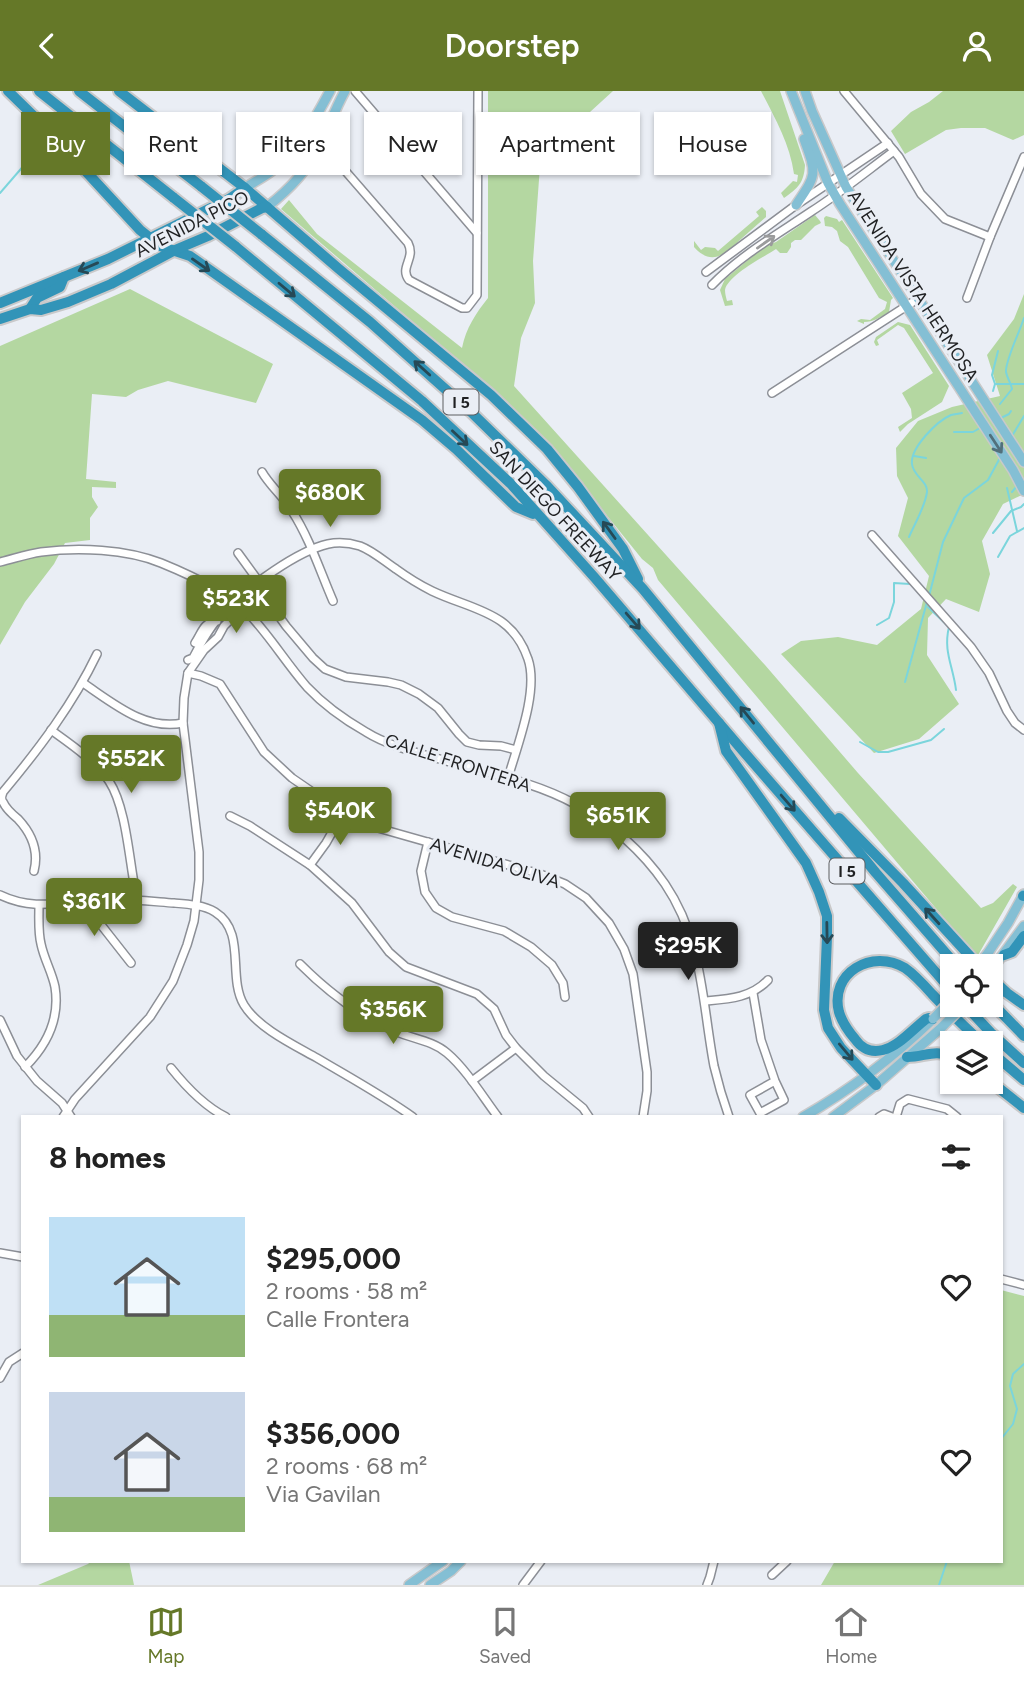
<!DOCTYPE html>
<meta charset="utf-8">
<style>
body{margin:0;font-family:Figtree,sans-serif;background:#f2f2f2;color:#222;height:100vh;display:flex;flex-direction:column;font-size:26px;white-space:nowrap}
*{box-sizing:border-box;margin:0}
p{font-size:23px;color:#767676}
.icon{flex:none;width:38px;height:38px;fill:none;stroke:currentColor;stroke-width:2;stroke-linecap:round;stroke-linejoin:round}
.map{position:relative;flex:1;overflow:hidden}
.side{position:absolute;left:21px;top:1024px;width:982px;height:448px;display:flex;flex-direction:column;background:#fff;border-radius:0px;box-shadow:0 2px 5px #0004}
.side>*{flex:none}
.hud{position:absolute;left:21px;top:21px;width:984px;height:63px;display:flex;gap:14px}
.tools{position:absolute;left:940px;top:863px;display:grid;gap:14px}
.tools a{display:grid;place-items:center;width:63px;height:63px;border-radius:0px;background:#fff;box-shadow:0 2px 5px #0004;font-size:35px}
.price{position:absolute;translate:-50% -60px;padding:0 16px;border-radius:7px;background:#657828;color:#fff;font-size:23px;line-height:46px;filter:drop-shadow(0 2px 4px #0008)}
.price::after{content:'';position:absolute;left:50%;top:42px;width:21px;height:16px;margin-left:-10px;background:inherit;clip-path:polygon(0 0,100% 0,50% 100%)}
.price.on{background:#222;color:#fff}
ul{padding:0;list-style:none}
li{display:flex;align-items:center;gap:21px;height:175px;padding:0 28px}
li span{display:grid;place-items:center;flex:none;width:196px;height:140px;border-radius:0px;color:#555}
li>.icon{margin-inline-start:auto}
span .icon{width:84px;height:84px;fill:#fffc;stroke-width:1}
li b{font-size:30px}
h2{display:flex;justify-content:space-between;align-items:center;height:84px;padding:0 28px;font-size:30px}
.tag{padding:0 24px;border-radius:0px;background:#fff;box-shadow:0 2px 5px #0004;font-size:24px;line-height:63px}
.tag.on{background:#657828;color:#fff}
header{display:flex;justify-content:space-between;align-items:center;height:91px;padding:0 28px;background:#657828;color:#fff;font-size:32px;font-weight:600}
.tabs{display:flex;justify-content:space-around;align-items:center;height:98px;border-top:2px solid #e0e0e0;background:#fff;font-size:19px;color:#767676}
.tabs a{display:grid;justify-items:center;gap:4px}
.tabs .on{color:#657828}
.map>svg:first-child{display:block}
</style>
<header><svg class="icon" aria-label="back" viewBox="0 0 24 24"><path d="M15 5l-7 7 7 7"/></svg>Doorstep<svg class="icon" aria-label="person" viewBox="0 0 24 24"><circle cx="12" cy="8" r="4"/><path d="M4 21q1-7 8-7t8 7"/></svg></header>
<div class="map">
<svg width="1024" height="1494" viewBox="0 0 1024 1494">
<rect width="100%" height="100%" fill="#eaeef5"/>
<g fill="#b4d7a1">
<path d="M488 0H613L590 21 552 30 542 48 533 170 535 212 521 247 514 295 765 574 858 682 981 817 993 812 1013 793 1017 796 977 866 658 489 653 477 642 468 550 354 496 302 281 118 289 109 317 143 462 257C466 237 476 222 488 207Z"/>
<path d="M761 0H780L805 74C804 92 798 97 784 107L781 102 793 90 797 91 798 84 794 83C790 53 775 27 761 0Z"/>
<polygon points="943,0 1024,0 1024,44 1013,49 985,37 961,37 946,39 905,63 891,40 911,21 929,11"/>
<path d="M762 116 766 120V126C757 134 749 141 740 149 725 163 712 176 694 156V150L701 159 705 156 715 157 718 160 759 125 756 121Z"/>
<path d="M815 124 820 130 821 132 815 135 801 149H795L791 152V156L787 162H780L776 158C764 166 728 184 725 199 725 203 726 206 727 210L732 209 733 214 725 215 720 199 725 188 765 155 776 151Z"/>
<path d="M826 125 837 128 839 131 842 129 893 207 891 209 889 221C881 226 873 231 864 231V233L857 230 861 228 870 229 885 218 887 211 879 207 848 156 840 150 837 140 832 136 825 135 824 127Z"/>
<polygon points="130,198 273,273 256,312 168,290 138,299 126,306 92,303 86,388 116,391 116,397 92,396 92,406 98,416 90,427 90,449 65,452 54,473 25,511 0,554 0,255"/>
<polygon points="1024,203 1024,403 1003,413 982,450 990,483 979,521 946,508 928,527 927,564 959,613 919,648 874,662 781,563 801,550 838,546 877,554 921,518 929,485 898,445 908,407 897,385 896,357 918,330 952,316 1000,305 987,264 1014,228"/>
<polygon points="898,231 910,234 949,295 942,311 908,333 900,341 898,336 912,327 911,318 902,302 933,282 904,237 898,234 877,249 879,254 876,255 874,251 876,246"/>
<polygon points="1001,1199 1024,1205 1024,1494 821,1494 835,1470 1001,1470"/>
<polygon points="91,1470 129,1470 134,1494 38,1494 88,1473"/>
</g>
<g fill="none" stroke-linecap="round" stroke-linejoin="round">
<g stroke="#7bd5dc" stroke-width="2">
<polyline points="0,102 26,72"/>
<polyline points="996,293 1024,293"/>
<polyline points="993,300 995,293 992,284 998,260"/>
<path d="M1000 313 1012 298C1011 292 1007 287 1006 281 1005 270 1020 240 1024 227"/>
<polyline points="1001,327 1009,323 1011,320"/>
<polyline points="954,341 973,341 980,337"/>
<polyline points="1012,345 1024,325"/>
<polyline points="914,365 926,367"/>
<polyline points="1007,397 1017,440"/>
<polyline points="1012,401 1017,395"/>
<polyline points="993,442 1011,420 1021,416 1024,413"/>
<path d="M909 446C915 432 925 416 927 401 928 390 913 385 912 373 910 357 937 330 951 324 955 323 958 323 962 322"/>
<polyline points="998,466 1010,445 1024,437"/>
<polyline points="929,505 943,451 964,407 988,389 1001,365"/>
<path d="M928 516 949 536C943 560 953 575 956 599"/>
<polyline points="877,534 889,527 894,511 894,492 910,493"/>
<polyline points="905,591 927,511"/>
<polyline points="860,651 878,661 888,661 931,649 944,638"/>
<polyline points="1001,1348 1013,1333 1017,1318 1010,1295 1013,1283 1024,1273"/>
<polyline points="939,1494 947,1470"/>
</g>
<defs>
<g id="minor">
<polyline points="355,0 477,142"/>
<polyline points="844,0 899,66 921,103 945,128 990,146"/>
<path d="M321 52 408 152C416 168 399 176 409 189L462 217H467L477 204 478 0"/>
<polyline points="706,181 796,114 888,52"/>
<path d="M712 194C741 164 778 143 812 120 840 102 867 80 894 60"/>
<polyline points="967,207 990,146 1024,66"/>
<polyline points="772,302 919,207"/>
<path d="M262 381C270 395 283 405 292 420 310 448 320 480 333 510"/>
<polyline points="872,444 971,556 989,582 1007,620 1015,632 1024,639"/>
<polyline points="238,462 273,510 281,528 286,535 313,567 325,578 346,586 388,591 401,594 419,603 438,617 459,643 467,651 479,654 501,655 516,659"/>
<path d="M0 471C13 468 27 463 41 461 78 456 126 458 161 472 188 483 228 502 248 522 270 545 286 572 307 596 323 613 345 629 366 641 390 656 423 663 450 671 492 683 537 692 575 713 610 731 643 761 665 793 703 849 702 911 714 975 718 992 723 1009 729 1026"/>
<path d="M195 552C202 542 203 531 217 530"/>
<path d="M188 569 193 567C202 550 212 532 226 519 248 496 297 460 328 453 338 451 350 452 360 455 373 460 384 470 396 478 407 486 420 494 432 500 472 519 512 520 528 568 539 600 517 655 508 687"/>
<polyline points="188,582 201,585 220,593 264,661 292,687 343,722 378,737 540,783 565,793 586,807 609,832 624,858 633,883 647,981 647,1000 643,1026"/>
<path d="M83 592C113 612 145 640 183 632"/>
<path d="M51 639C69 652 97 671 109 690 126 716 129 767 135 798L134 808"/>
<polyline points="230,725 250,735 310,774 352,812 389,861 406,876 477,903 494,918 506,944 516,957 544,985 583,1017 589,1026"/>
<polyline points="428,751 421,780 425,801 436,817 452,826 504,840 531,856 552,874 563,892 565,906"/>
<polyline points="310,774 326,752 343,722"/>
<path d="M34 780C39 760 32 743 18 728 13 724 6 718 3 711 0 707 2 705 3 701 39 658 73 613 97 563"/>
<path d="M0 804C33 820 60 811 94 809 121 807 147 810 174 812 187 813 204 814 215 821 247 841 227 886 244 914 258 937 294 954 317 967 349 986 382 1004 413 1026"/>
<polyline points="98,809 98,830 131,872"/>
<path d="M300 873C327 900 361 926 397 941 414 948 433 950 447 962 466 978 483 1006 498 1026"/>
<polyline points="753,902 761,949 775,990 784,1009 760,1022 750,1004 775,990"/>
<path d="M705 910C728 908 751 907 768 889"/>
<polyline points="0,929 17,965 37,990 62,1012 71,1026"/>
<path d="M25 976C47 954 60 927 55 896 52 881 44 868 41 853 38 841 39 827 39 815"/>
<path d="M171 977C187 997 204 1015 226 1026"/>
<polyline points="472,990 516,957"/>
<polyline points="63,1026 75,1008 150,926 173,890 187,854 194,830 199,789 199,761 183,632 184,607 188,582 204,559 218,546 224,535 234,525 236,511"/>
<polyline points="879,1026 884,1023 892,1026"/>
<polyline points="896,1026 900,1013 908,1008 947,1018 957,1026"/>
<polyline points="0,1162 23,1166"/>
<polyline points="1001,1188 1024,1194"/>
<polyline points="0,1287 9,1271 23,1262"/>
<polyline points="772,1484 787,1470"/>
<polyline points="523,1494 541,1470"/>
<polyline points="707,1494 710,1486 714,1470"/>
</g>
<g id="major">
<polyline points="791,0 828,92 840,113 1013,379 1024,400"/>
<polyline points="805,0 812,20 846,96 1024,371"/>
<path d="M245 97C254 91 264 86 273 79 298 59 315 28 330 0"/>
<path d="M796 114C817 83 817 84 804 48"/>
<path d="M267 116C291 97 309 78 322 50 330 33 336 16 345 0"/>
<polyline points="988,862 1008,832 1024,803"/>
<polyline points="990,881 1024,835"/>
<path d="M803 1026C850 999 894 966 933 928"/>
<polyline points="833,1026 876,994 940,938"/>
<polyline points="409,1494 443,1470"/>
<polyline points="430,1494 451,1480 461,1470"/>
</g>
<g id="highway">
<polyline points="8,0 45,36 140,139 160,155 190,165 422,329 456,358 516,416 533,423"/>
<polyline points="39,0 174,107"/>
<polyline points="79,0 202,96"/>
<polyline points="119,0 245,97 339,178 491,304 547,358 578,396 623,458 638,488"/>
<polyline points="261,143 370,231 471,321 546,394 643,498 876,782 957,875"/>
<polyline points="235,155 422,310 511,393 595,487 743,660 952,900"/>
<polyline points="0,212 108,168 229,108 245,97"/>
<polyline points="30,218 37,207 60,196 64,186"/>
<polyline points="0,228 30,218 41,219 68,211 111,193 175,159 208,145 262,117 267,116"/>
<polyline points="719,632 726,660 806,772 819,801 827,825 827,846 824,919 828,937 841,957 876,994"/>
<polyline points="839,727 903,792 979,875"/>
<polyline points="1023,805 1024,805"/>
<polyline points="1004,864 1012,861 1024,845"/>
<polyline points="990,886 1007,902 1024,914"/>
<polyline points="990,910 1024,945"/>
<polyline points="965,914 991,942 1024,972"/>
<path d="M933 928 929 927 926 928C913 938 899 955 883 959 871 962 862 958 855 948 849 941 842 931 839 921 829 882 872 857 905 877 915 884 924 894 932 903 948 920 965 936 982 952"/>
<polyline points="990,960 1024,989"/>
<path d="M907 966C925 966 933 958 952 965"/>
<polyline points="990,990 1024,1017"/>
</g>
</defs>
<use href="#minor" stroke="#8c8f96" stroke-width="10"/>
<use href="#major" stroke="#c9c9ca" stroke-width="12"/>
<use href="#highway" stroke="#c9c9ca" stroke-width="14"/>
<use href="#minor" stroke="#fff" stroke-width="7"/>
<use href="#major" stroke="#84bfd4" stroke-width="9"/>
<use href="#highway" stroke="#3294b8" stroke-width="10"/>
<defs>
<g id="major-bridge">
<polyline points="978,875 988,862"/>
<polyline points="933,928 952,908"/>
<polyline points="940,938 964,914"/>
</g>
<g id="highway-bridge">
<polyline points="202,96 261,143"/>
<polyline points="174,107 235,155"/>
</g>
</defs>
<use href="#major-bridge" stroke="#c9c9ca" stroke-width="12" stroke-linecap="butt"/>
<use href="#highway-bridge" stroke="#c9c9ca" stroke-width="14" stroke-linecap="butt"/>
<use href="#major-bridge" stroke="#84bfd4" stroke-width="9"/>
<use href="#highway-bridge" stroke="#3294b8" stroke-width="10"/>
</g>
<defs><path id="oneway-shaft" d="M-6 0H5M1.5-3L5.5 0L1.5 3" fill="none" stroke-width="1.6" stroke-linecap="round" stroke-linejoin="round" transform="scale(1.75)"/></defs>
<use stroke="#9a9b9c" href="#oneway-shaft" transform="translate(766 151) rotate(-35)"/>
<g stroke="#264956">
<use href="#oneway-shaft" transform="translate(201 174) rotate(35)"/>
<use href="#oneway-shaft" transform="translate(88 176) rotate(157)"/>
<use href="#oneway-shaft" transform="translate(287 199) rotate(40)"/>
<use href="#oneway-shaft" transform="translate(422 277) rotate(-138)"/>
<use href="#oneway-shaft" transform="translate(460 347) rotate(43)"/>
<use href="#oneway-shaft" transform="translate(609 439) rotate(-126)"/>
<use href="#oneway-shaft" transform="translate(633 530) rotate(49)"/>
<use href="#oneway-shaft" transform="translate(747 624) rotate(-129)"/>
<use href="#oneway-shaft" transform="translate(788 712) rotate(49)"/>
<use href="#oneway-shaft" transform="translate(932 825) rotate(-132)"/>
<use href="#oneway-shaft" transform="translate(827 842) rotate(89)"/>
<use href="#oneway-shaft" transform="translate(846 961) rotate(50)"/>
</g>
<use stroke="#52707b" href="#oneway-shaft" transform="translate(996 353) rotate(57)"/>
<g text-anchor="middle" stroke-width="6" stroke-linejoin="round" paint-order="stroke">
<g fill="#eaeef5" stroke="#5c5e61" stroke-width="2">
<rect x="443.5" y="298.5" width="35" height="25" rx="5"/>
<rect x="829.5" y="767.5" width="35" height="25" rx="5"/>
</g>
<g font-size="16" font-weight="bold" fill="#1f2022">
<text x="461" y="317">I 5</text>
<text x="847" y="786">I 5</text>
</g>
<g font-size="18" fill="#1f2022" stroke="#eaeef5">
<text transform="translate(192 133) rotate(-27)" y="6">AVENIDA PICO</text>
<text transform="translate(913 195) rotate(57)" y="6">AVENIDA VISTA HERMOSA</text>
<text transform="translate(555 420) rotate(47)" y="6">SAN DIEGO FREEWAY</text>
<text transform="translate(458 672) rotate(18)" y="6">CALLE FRONTERA</text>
<text transform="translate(495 772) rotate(17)" y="6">AVENIDA OLIVA</text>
</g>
</g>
</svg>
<div class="tools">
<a><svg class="icon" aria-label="locate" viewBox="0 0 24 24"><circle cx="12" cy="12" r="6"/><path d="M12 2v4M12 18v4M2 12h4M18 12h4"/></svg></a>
<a><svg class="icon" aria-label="layers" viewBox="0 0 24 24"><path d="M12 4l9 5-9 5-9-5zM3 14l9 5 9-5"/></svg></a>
</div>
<b class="price" style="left:330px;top:438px">$680K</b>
<b class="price" style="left:236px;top:544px">$523K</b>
<b class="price" style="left:131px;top:704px">$552K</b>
<b class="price" style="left:340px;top:756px">$540K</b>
<b class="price" style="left:618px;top:761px">$651K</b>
<b class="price" style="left:94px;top:847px">$361K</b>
<b class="price on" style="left:688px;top:891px">$295K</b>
<b class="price" style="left:393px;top:955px">$356K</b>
<div class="hud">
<a class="tag on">Buy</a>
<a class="tag">Rent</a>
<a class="tag">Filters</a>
<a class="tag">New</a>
<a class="tag">Apartment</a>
<a class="tag">House</a>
</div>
<section class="side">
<h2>8 homes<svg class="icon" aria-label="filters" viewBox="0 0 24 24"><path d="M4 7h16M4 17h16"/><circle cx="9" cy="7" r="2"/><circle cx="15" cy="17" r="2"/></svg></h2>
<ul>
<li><span style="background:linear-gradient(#bfe0f5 70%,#8fb573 0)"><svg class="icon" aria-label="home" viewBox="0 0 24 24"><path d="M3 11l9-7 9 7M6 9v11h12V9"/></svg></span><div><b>$295,000</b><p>2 rooms · 58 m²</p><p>Calle Frontera</p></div><svg class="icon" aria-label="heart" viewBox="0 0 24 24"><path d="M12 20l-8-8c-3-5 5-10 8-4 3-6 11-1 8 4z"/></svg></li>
<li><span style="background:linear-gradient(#c9d6e8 75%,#8fb573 0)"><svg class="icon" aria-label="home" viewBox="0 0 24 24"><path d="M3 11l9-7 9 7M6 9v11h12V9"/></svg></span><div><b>$356,000</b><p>2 rooms · 68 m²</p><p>Via Gavilan</p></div><svg class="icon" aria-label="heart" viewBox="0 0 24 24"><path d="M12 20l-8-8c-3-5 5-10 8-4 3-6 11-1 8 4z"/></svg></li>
</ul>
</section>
</div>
<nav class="tabs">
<a class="on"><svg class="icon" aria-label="map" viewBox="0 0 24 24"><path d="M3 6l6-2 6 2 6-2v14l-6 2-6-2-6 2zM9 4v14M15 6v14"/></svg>Map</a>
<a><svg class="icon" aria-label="saved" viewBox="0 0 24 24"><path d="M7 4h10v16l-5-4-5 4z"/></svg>Saved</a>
<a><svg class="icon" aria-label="home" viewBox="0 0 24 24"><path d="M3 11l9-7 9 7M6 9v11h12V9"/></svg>Home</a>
</nav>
